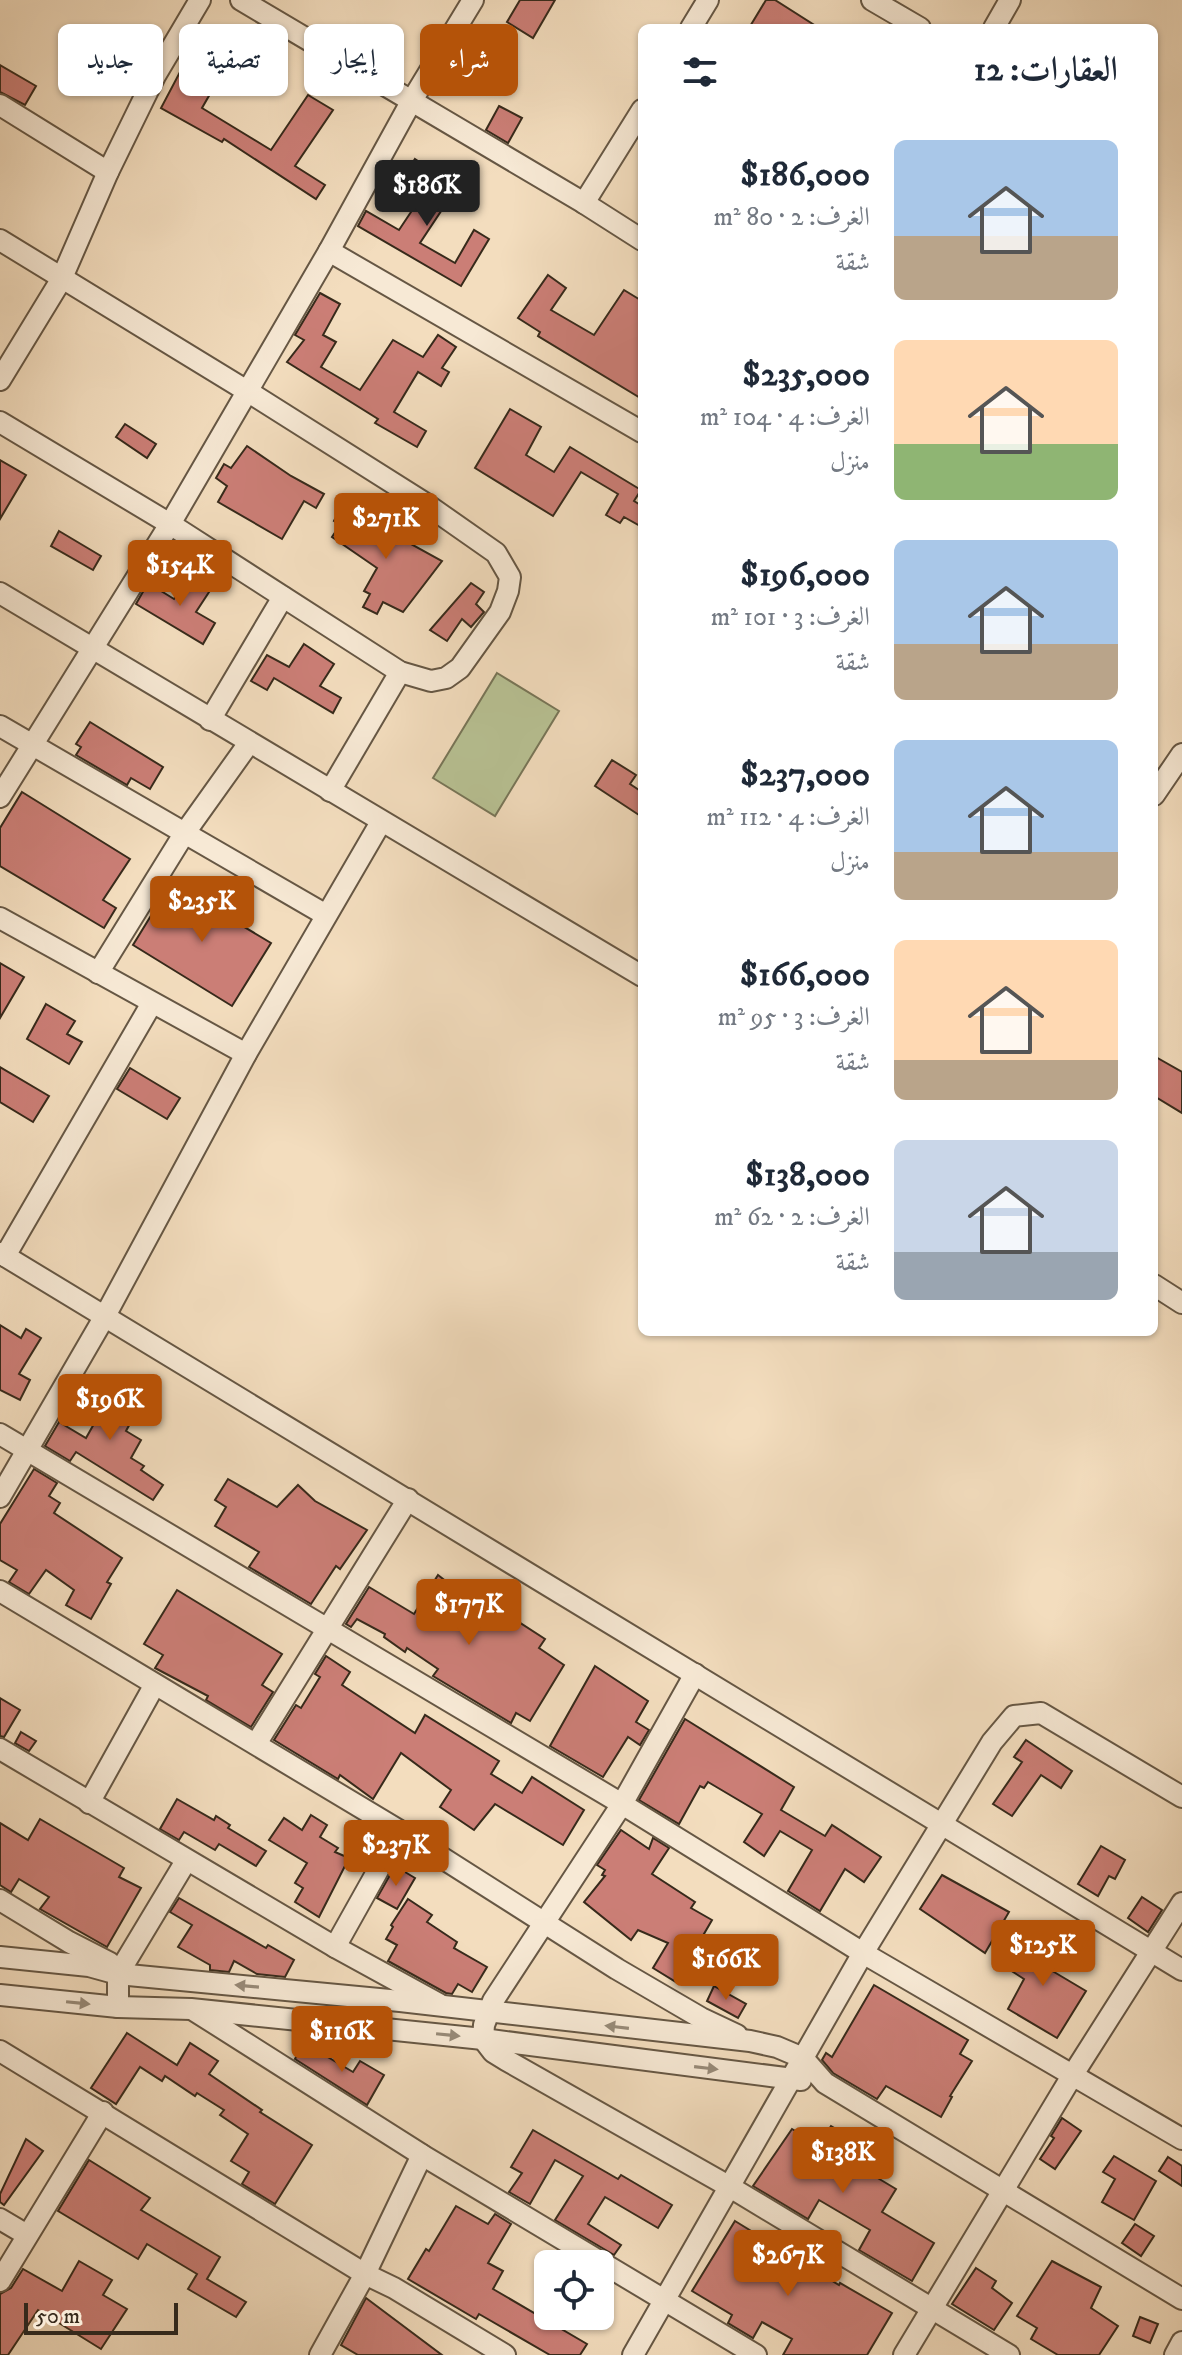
<!DOCTYPE html>
<html lang="ar">
<meta charset="utf-8">
<style>
body{margin:0;font-family:"IM FELL DW Pica",Amiri,serif;background:#f2f2f3;color:#1f2937;direction:rtl;height:100vh;display:flex;flex-direction:column;font-size:30px;white-space:nowrap}
*{box-sizing:border-box;margin:0}
p{font-size:26px;color:#747a83}
.icon{flex:none;width:44px;height:44px;fill:none;stroke:currentColor;stroke-width:2;stroke-linecap:round;stroke-linejoin:round}
.map{position:relative;flex:1;overflow:hidden;direction:ltr}
.side{position:absolute;left:638px;top:24px;width:520px;height:1312px;display:flex;flex-direction:column;background:#fff;border-radius:12px;box-shadow:0 2px 6px #0004;direction:rtl}
.side>*{flex:none}
.hud{position:absolute;left:24px;top:24px;width:494px;height:72px;direction:rtl;display:flex;gap:16px}
.tools{position:absolute;left:534px;top:2250px;display:grid;gap:16px}
.tools a{display:grid;place-items:center;width:80px;height:80px;border-radius:12px;background:#fff;box-shadow:0 2px 6px #0004;font-size:40px}
.scale{position:absolute;left:24px;bottom:20px;width:154px;box-sizing:border-box;padding-left:8px;border:4px solid #372a1b;border-top:0;font-size:22px;line-height:28px;white-space:nowrap;color:#372a1b;-webkit-text-stroke:6px #f7e9d5;paint-order:stroke}
.price{position:absolute;translate:-50% -68px;padding:0 18px;border-radius:8px;background:#b45309;color:#fff;font-size:26px;line-height:52px;filter:drop-shadow(0 2px 4px #0008)}
.price::after{content:'';position:absolute;left:50%;top:48px;width:24px;height:18px;margin-left:-12px;background:inherit;clip-path:polygon(0 0,100% 0,50% 100%)}
.price.active{background:#222;color:#fff}
ul{padding:0;list-style:none}
li{display:flex;align-items:center;gap:24px;height:200px;padding:0 40px}
li span{display:grid;place-items:center;flex:none;width:224px;height:160px;border-radius:12px;color:#555}
li>.icon{margin-inline-start:auto}
span .icon{width:96px;height:96px;fill:#fffc;stroke-width:1}
li b{font-size:34px}
h2{display:flex;justify-content:space-between;align-items:center;height:96px;padding:0 40px;font-size:34px}
.pill{padding:0 28px;border-radius:12px;background:#fff;box-shadow:0 2px 6px #0004;font-size:28px;line-height:72px}
.pill.active{background:#b45309;color:#fff}
.map>svg:first-child{display:block}
</style>
<div class="map">
<svg width="1182" height="2355" viewBox="0 0 1182 2355">
<rect width="100%" height="100%" fill="#f3ddbe"/>
<filter id="stains"><feTurbulence type="fractalNoise" baseFrequency=".0025" numOctaves="4"/><feColorMatrix values="0 0 0 0 .2 0 0 0 0 .09 0 0 0 0 .02 0 0 0 .5 -.17"/></filter>
<radialGradient id="worn" r=".72"><stop offset=".6" stop-color="#630" stop-opacity="0"/><stop offset="1" stop-color="#630" stop-opacity=".3"/></radialGradient>
<polygon fill="#b8c294" stroke="#787658" stroke-width="2" points="497,673 559,711 495,816 433,778"/>
<g fill="#cb7e76" stroke="#372a1b" stroke-width="2">
<polygon points="520,0 555,0 533,38 507,22"/>
<polygon points="766,0 775,0 819,28 749,28"/>
<polygon points="231,29 253,42 239,67 229,61 202,108 271,150 308,95 333,110 295,166 325,185 316,199 224,139 222,142 161,108 190,53 192,54 205,32 223,43"/>
<polygon points="0,65 36,86 25,105 0,92"/>
<polygon points="499,106 522,118 508,143 486,130"/>
<polygon points="415,159 457,187 420,243 455,263 474,230 489,239 461,286 358,226 366,211 399,230 427,188 405,174"/>
<polygon points="548,275 566,288 551,310 594,335 624,290 642,301 642,399 538,336 540,332 518,318"/>
<polygon points="320,293 340,304 323,335 336,342 321,367 360,390 393,340 423,357 438,335 456,347 442,368 449,372 441,386 418,372 394,412 426,431 417,447 375,423 378,419 287,362 304,340 295,335"/>
<polygon points="510,409 541,427 526,455 554,472 570,447 641,490 634,501 642,506 642,527 624,517 620,523 606,515 618,494 581,472 553,516 475,468"/>
<polygon points="125,424 156,444 147,458 116,437"/>
<polygon points="247,446 291,476 324,494 316,508 304,501 282,539 218,502 227,486 216,478 224,464 231,468"/>
<polygon points="0,460 26,475 0,519"/>
<polygon points="342,506 442,561 403,612 383,602 377,614 363,607 370,594 364,591 377,568 332,537 340,525 334,521"/>
<polygon points="59,531 101,556 93,570 51,546"/>
<polygon points="190,575 211,589 196,612 215,623 203,644 136,604 148,583 174,599"/>
<polygon points="471,583 484,592 476,604 484,612 471,627 462,619 447,641 430,630"/>
<polygon points="304,644 334,664 320,686 341,698 333,713 274,678 267,690 251,681 267,655 289,667"/>
<polygon points="90,722 163,767 150,789 131,778 127,785 76,755 81,747 76,744"/>
<polygon points="612,760 636,775 630,784 642,792 642,817 595,786"/>
<polygon points="22,792 130,859 103,900 116,908 104,928 0,866 0,828"/>
<polygon points="171,883 271,943 232,1006 133,945"/>
<polygon points="0,963 24,977 0,1018"/>
<polygon points="46,1004 75,1021 67,1034 82,1042 69,1064 27,1039"/>
<polygon points="1154,1056 1182,1072 1182,1113 1154,1096"/>
<polygon points="0,1067 49,1096 33,1122 0,1102"/>
<polygon points="130,1068 180,1098 167,1119 117,1089"/>
<polygon points="0,1325 21,1338 26,1329 41,1338 19,1374 30,1380 20,1400 0,1390"/>
<polygon points="117,1383 144,1398 126,1431 141,1440 131,1458 144,1466 141,1470 163,1485 153,1500 76,1452 70,1461 45,1446 59,1422 86,1438"/>
<polygon points="34,1469 57,1483 49,1496 60,1503 54,1513 122,1558 107,1582 111,1584 91,1619 66,1605 74,1590 46,1570 29,1594 9,1582 17,1570 0,1560 0,1524"/>
<polygon points="228,1479 277,1507 298,1485 315,1501 367,1530 340,1569 336,1566 311,1604 249,1567 259,1552 215,1526 226,1507 215,1500"/>
<polygon points="438,1575 461,1593 485,1600 545,1639 539,1648 564,1665 530,1721 516,1713 511,1723 433,1676 438,1669 407,1648 405,1652 384,1637 385,1634 357,1619 351,1627 346,1624 369,1587 414,1614"/>
<polygon points="177,1590 282,1654 262,1685 273,1692 251,1727 206,1700 208,1696 155,1668 163,1655 144,1644"/>
<polygon points="326,1656 350,1672 342,1685 415,1733 425,1715 499,1761 491,1774 522,1793 532,1777 584,1810 563,1845 495,1804 474,1830 440,1807 451,1790 401,1753 373,1799 340,1775 338,1779 274,1740 296,1705 301,1708 320,1677 315,1674"/>
<polygon points="595,1666 648,1701 636,1722 649,1730 640,1745 628,1737 603,1777 550,1746"/>
<polygon points="0,1698 20,1710 4,1737 0,1736"/>
<polygon points="685,1719 794,1787 781,1810 825,1836 832,1825 881,1857 864,1882 845,1869 820,1911 788,1891 812,1850 780,1831 764,1856 744,1842 762,1814 708,1782 704,1788 700,1786 679,1824 639,1800"/>
<polygon points="21,1732 36,1741 29,1751 15,1743"/>
<polygon points="1026,1740 1072,1771 1061,1788 1041,1775 1012,1816 993,1804 1022,1762 1014,1757"/>
<polygon points="177,1799 214,1820 216,1816 230,1825 228,1828 266,1851 256,1866 219,1844 215,1850 184,1832 179,1840 160,1829"/>
<polygon points="311,1815 327,1825 320,1837 338,1848 335,1852 349,1858 319,1917 295,1902 303,1888 295,1883 307,1863 269,1840 284,1818 302,1830"/>
<polygon points="40,1819 124,1868 119,1877 141,1888 107,1947 40,1909 49,1897 19,1879 11,1892 0,1885 0,1823 28,1840"/>
<polygon points="621,1830 649,1849 653,1838 669,1848 652,1874 695,1902 691,1908 712,1920 676,1982 653,1968 668,1943 638,1930 631,1940 584,1902 605,1876 602,1875 605,1870 597,1865"/>
<polygon points="1101,1846 1125,1860 1115,1879 1109,1876 1098,1896 1078,1884"/>
<polygon points="395,1866 415,1878 397,1909 377,1898"/>
<polygon points="942,1875 1009,1912 985,1953 920,1909"/>
<polygon points="1142,1897 1162,1910 1148,1932 1128,1918"/>
<polygon points="179,1898 266,1948 268,1945 294,1960 285,1977 257,1974 234,1961 229,1972 210,1970 210,1965 178,1947 192,1925 170,1912"/>
<polygon points="408,1899 432,1915 427,1922 457,1942 454,1948 487,1967 472,1992 458,1984 452,1994 446,1993 388,1961 397,1945 386,1939 393,1927 391,1925"/>
<polygon points="1034,1930 1058,1943 1044,1966 1086,1991 1057,2038 1008,2009 1024,1979 1010,1970"/>
<polygon points="874,1985 968,2040 960,2054 972,2061 950,2096 952,2097 941,2117 886,2086 877,2099 833,2073 822,2060 826,2053 832,2057"/>
<polygon points="714,1986 746,2004 738,2018 707,2001"/>
<polygon points="127,2033 177,2065 190,2043 218,2061 209,2074 262,2110 260,2112 312,2145 275,2204 242,2184 249,2172 231,2161 248,2134 220,2115 224,2110 197,2093 195,2096 165,2076 162,2081 140,2067 116,2104 91,2088"/>
<polygon points="304,2043 353,2072 360,2061 384,2075 367,2105 295,2059"/>
<polygon points="1062,2118 1081,2131 1055,2169 1040,2159 1054,2138 1051,2136"/>
<polygon points="831,2126 867,2147 856,2165 896,2189 882,2212 934,2243 912,2281 859,2250 870,2230 819,2200 808,2219 753,2186 792,2129 819,2145"/>
<polygon points="533,2130 618,2179 621,2175 672,2205 658,2228 605,2197 588,2224 621,2245 614,2255 555,2220 583,2176 555,2160 530,2204 509,2192 522,2173 511,2167"/>
<polygon points="26,2139 43,2151 4,2205 0,2202 0,2194"/>
<polygon points="1114,2156 1156,2181 1134,2220 1102,2202 1115,2179 1103,2172"/>
<polygon points="1168,2157 1182,2166 1182,2186 1159,2171"/>
<polygon points="89,2160 150,2198 141,2210 220,2257 207,2279 246,2302 236,2317 188,2289 197,2274 147,2244 138,2259 58,2211"/>
<polygon points="456,2206 488,2224 495,2214 511,2224 488,2263 503,2271 493,2289 587,2344 580,2355 550,2355 479,2314 476,2319 408,2279 426,2249 429,2251"/>
<polygon points="735,2221 839,2285 840,2283 892,2313 867,2355 783,2355 792,2339 762,2322 753,2338 728,2323 732,2315 692,2291"/>
<polygon points="1135,2224 1154,2236 1141,2256 1122,2243"/>
<polygon points="79,2261 112,2280 103,2295 127,2309 101,2349 38,2310 8,2355 0,2355 0,2294 11,2288 23,2269 62,2291"/>
<polygon points="1052,2261 1101,2287 1091,2308 1118,2326 1099,2355 1058,2355 1031,2339 1037,2328 1017,2316"/>
<polygon points="976,2268 996,2281 992,2288 1012,2303 994,2330 952,2304"/>
<polygon points="366,2298 442,2355 358,2355 341,2345"/>
<polygon points="1140,2317 1158,2324 1150,2343 1133,2336"/>
</g>
<g fill="none" stroke-linecap="round" stroke-linejoin="round">
<defs>
<g id="minor">
<polyline points="241,0 584,203 642,240"/>
<polyline points="872,0 920,28"/>
<polyline points="691,28 708,0"/>
<polyline points="994,28 1010,0"/>
<polyline points="0,105 108,172"/>
<polyline points="584,203 642,110"/>
<polyline points="0,240 247,391 426,504 496,553 510,577 508,591 500,612 460,668 446,678 431,681 400,672 170,524 0,422"/>
<polyline points="329,251 642,432"/>
<polyline points="0,380 61,280 108,172 155,76 200,0"/>
<polyline points="0,593 642,976"/>
<polyline points="210,720 283,597"/>
<polyline points="0,726 326,915"/>
<polyline points="330,791 400,672"/>
<polyline points="1154,795 1182,754"/>
<polyline points="0,797 170,524 329,251 411,102 473,0"/>
<polyline points="0,918 246,1054"/>
<polyline points="98,973 184,834 249,743"/>
<polyline points="0,1253 1182,1970"/>
<polyline points="5,1256 152,1003"/>
<polyline points="1154,1285 1182,1303"/>
<polyline points="0,1434 622,1804 863,1953 1182,2139"/>
<polyline points="0,1497 105,1316 246,1054 381,822"/>
<polyline points="0,1591 400,1831 617,1969 701,2018 737,2035"/>
<polyline points="695,1674 622,1804 493,2001 484,2025 483,2039 493,2052 506,2060 730,2187 1009,2355"/>
<polyline points="256,1744 408,1499"/>
<polyline points="0,1749 335,1947 439,2004"/>
<polyline points="89,1803 154,1686"/>
<polyline points="0,1900 69,1942 110,1963"/>
<polyline points="335,1947 400,1831"/>
<polyline points="0,1957 89,1966 118,1974 400,2001 750,2041 777,2047 803,2058 825,2083 1182,2299"/>
<polyline points="0,1995 118,2007 191,2009 483,2039 801,2080"/>
<polyline points="118,2007 118,1974 186,1861"/>
<polyline points="195,2011 422,2155 756,2355"/>
<polyline points="0,2051 365,2274 394,2288 505,2355"/>
<polyline points="0,2219 27,2235"/>
<polyline points="0,2281 103,2112"/>
<polyline points="320,2355 365,2274 422,2155"/>
<polyline points="633,2355 863,1953 992,1742 1014,1716 1041,1713 1182,1797"/>
<polyline points="904,2355 1072,2076 1182,1903"/>
<polyline points="1175,2355 1182,2342"/>
</g>
</defs>
<use href="#minor" stroke="#665744" stroke-width="24"/>
<use href="#minor" stroke="#f7e9d5" stroke-width="20"/>
</g>
<defs><path id="oneway-solid" d="M-6-.8H1V-3.2L6.5 0L1 3.2V.8H-6Z" transform="scale(2)"/></defs>
<g fill="#978a78">
<use href="#oneway-solid" transform="translate(247 1986) rotate(-175)"/>
<use href="#oneway-solid" transform="translate(78 2003) rotate(6)"/>
<use href="#oneway-solid" transform="translate(617 2027) rotate(-173)"/>
<use href="#oneway-solid" transform="translate(448 2035) rotate(6)"/>
<use href="#oneway-solid" transform="translate(706 2068) rotate(7)"/>
</g>
<rect width="100%" height="100%" filter="url(#stains)"/>
<rect width="100%" height="100%" fill="url(#worn)"/>
</svg>
<div class="tools">
<a><svg class="icon" aria-label="locate" viewBox="0 0 24 24"><circle cx="12" cy="12" r="6"/><path d="M12 2v4M12 18v4M2 12h4M18 12h4"/></svg></a>
</div>
<div class="scale">50 m</div>
<b class="price active" style="left:427px;top:228px">$186K</b>
<b class="price" style="left:386px;top:561px">$271K</b>
<b class="price" style="left:180px;top:608px">$154K</b>
<b class="price" style="left:202px;top:944px">$235K</b>
<b class="price" style="left:110px;top:1442px">$196K</b>
<b class="price" style="left:469px;top:1647px">$177K</b>
<b class="price" style="left:396px;top:1888px">$237K</b>
<b class="price" style="left:1043px;top:1988px">$125K</b>
<b class="price" style="left:726px;top:2002px">$166K</b>
<b class="price" style="left:342px;top:2074px">$116K</b>
<b class="price" style="left:843px;top:2195px">$138K</b>
<b class="price" style="left:788px;top:2298px">$267K</b>
<div class="hud">
<a class="pill active">شراء</a>
<a class="pill">إيجار</a>
<a class="pill">تصفية</a>
<a class="pill">جديد</a>
</div>
<section class="side">
<h2>العقارات: 12<svg class="icon" aria-label="filters" viewBox="0 0 24 24"><path d="M4 7h16M4 17h16"/><circle cx="9" cy="7" r="2"/><circle cx="15" cy="17" r="2"/></svg></h2>
<ul>
<li><span style="background:linear-gradient(#a9c7e8 60%,#b9a48a 0)"><svg class="icon" aria-label="home" viewBox="0 0 24 24"><path d="M3 11l9-7 9 7M6 9v11h12V9"/></svg></span><div><b>$186,000</b><p>الغرف: 2 · 80 m²</p><p>شقة</p></div></li>
<li><span style="background:linear-gradient(#ffd9b3 65%,#8fb573 0)"><svg class="icon" aria-label="home" viewBox="0 0 24 24"><path d="M3 11l9-7 9 7M6 9v11h12V9"/></svg></span><div><b>$235,000</b><p>الغرف: 4 · 104 m²</p><p>منزل</p></div></li>
<li><span style="background:linear-gradient(#a9c7e8 65%,#b9a48a 0)"><svg class="icon" aria-label="home" viewBox="0 0 24 24"><path d="M3 11l9-7 9 7M6 9v11h12V9"/></svg></span><div><b>$196,000</b><p>الغرف: 3 · 101 m²</p><p>شقة</p></div></li>
<li><span style="background:linear-gradient(#a9c7e8 70%,#b9a48a 0)"><svg class="icon" aria-label="home" viewBox="0 0 24 24"><path d="M3 11l9-7 9 7M6 9v11h12V9"/></svg></span><div><b>$237,000</b><p>الغرف: 4 · 112 m²</p><p>منزل</p></div></li>
<li><span style="background:linear-gradient(#ffd9b3 75%,#b9a48a 0)"><svg class="icon" aria-label="home" viewBox="0 0 24 24"><path d="M3 11l9-7 9 7M6 9v11h12V9"/></svg></span><div><b>$166,000</b><p>الغرف: 3 · 95 m²</p><p>شقة</p></div></li>
<li><span style="background:linear-gradient(#c9d6e8 70%,#9aa5b1 0)"><svg class="icon" aria-label="home" viewBox="0 0 24 24"><path d="M3 11l9-7 9 7M6 9v11h12V9"/></svg></span><div><b>$138,000</b><p>الغرف: 2 · 62 m²</p><p>شقة</p></div></li>
</ul>
</section>
</div>
